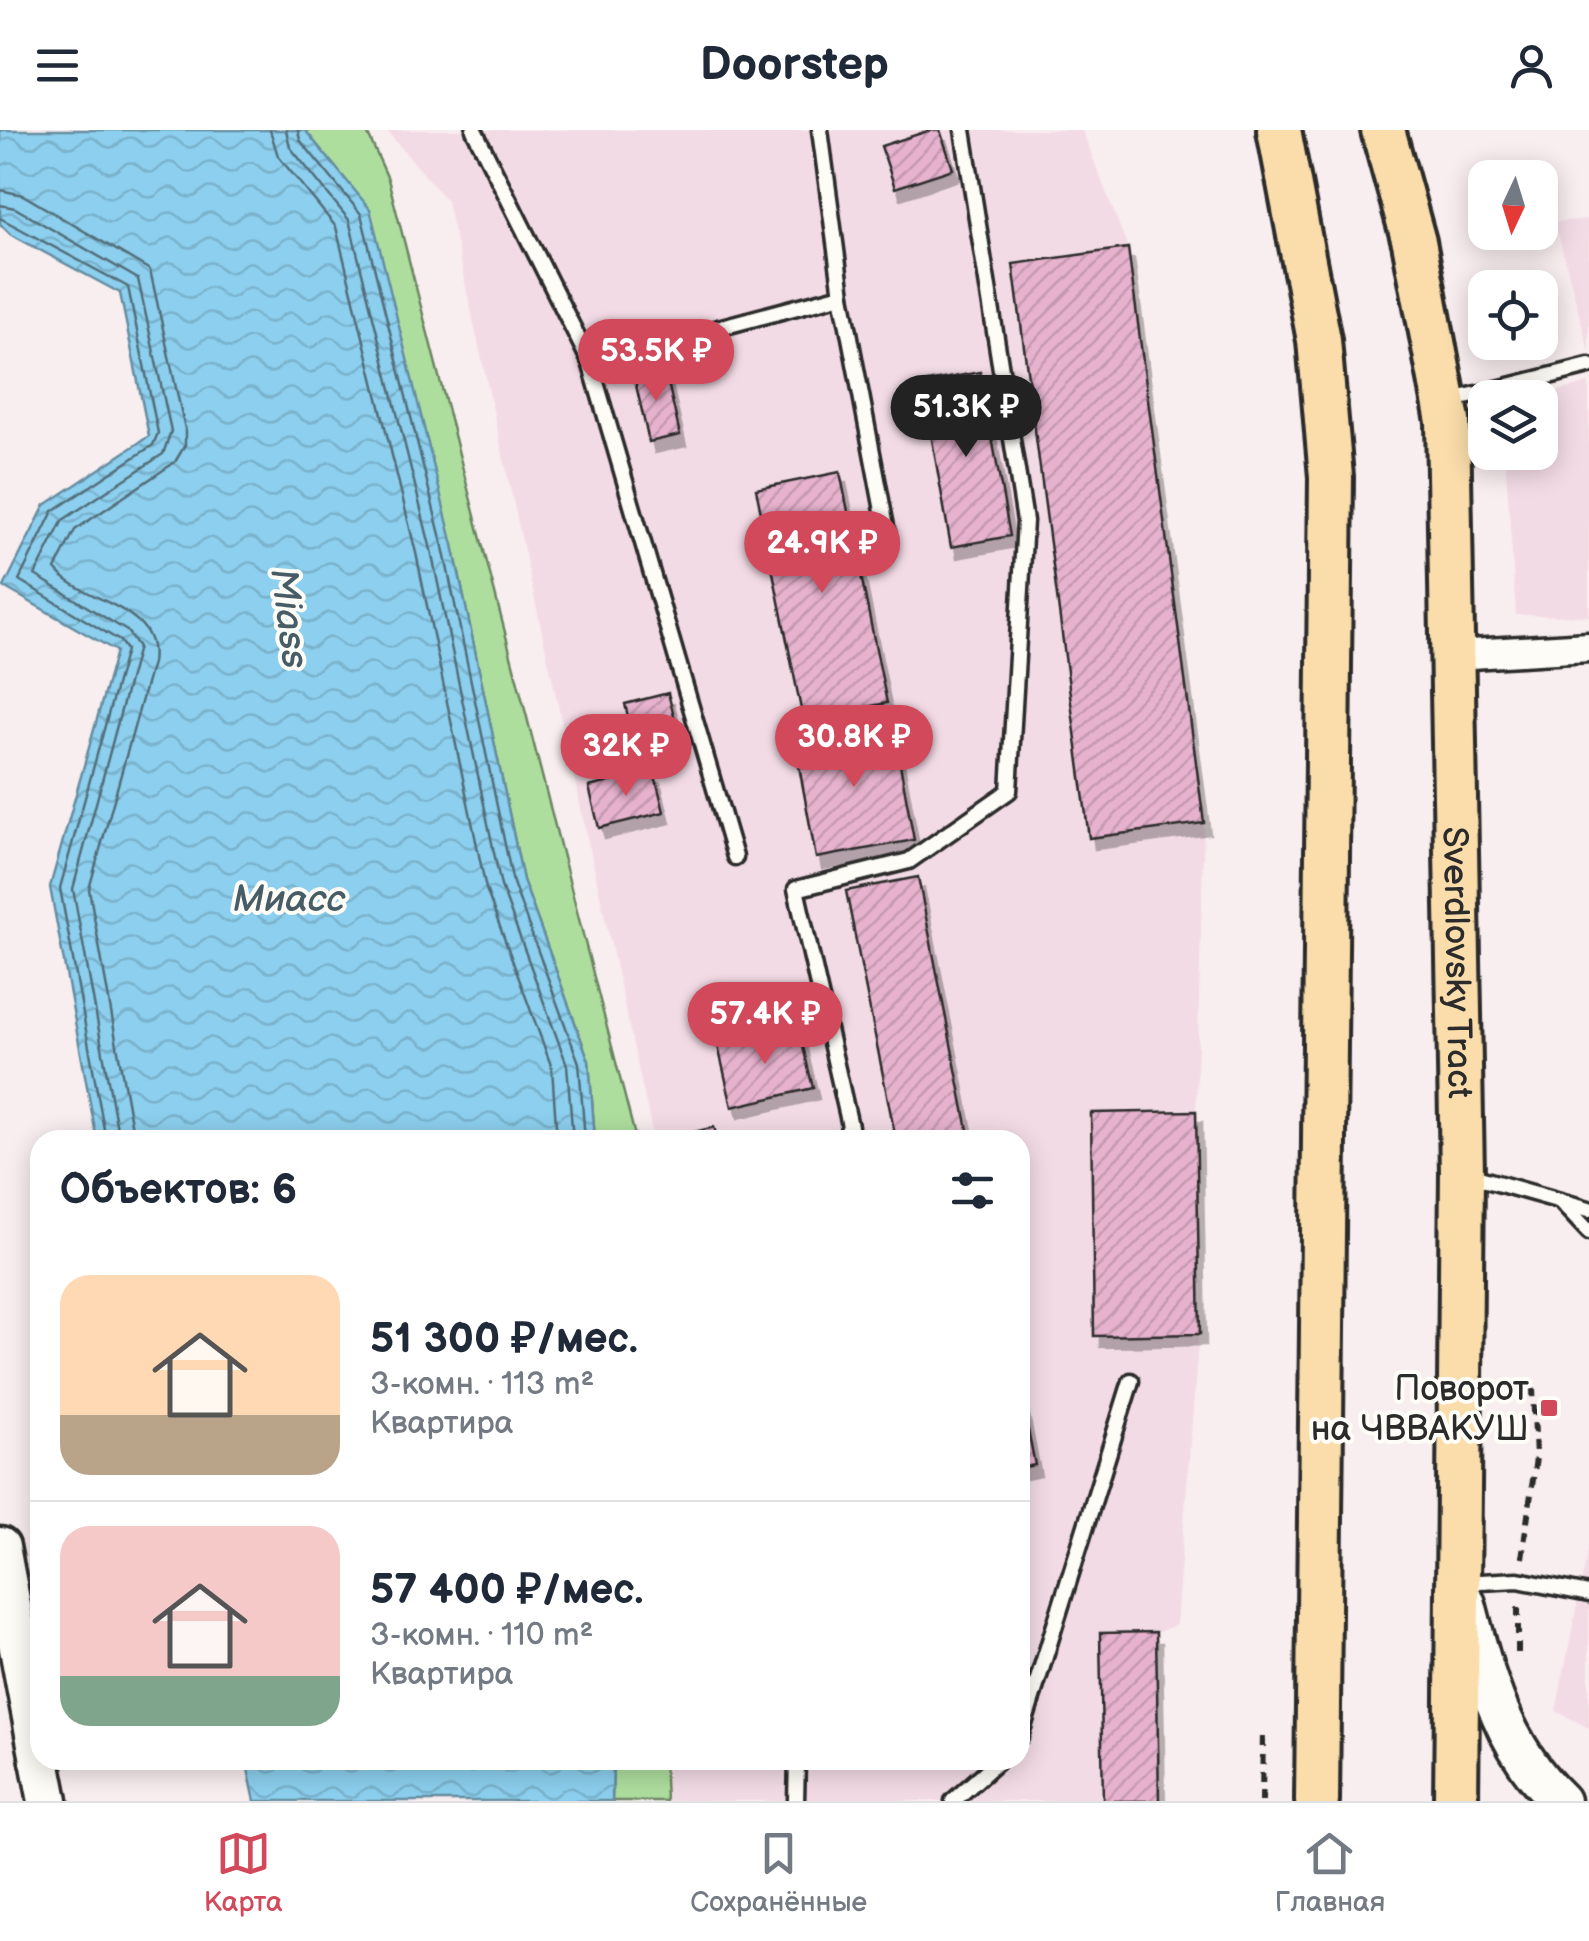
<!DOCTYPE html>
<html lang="ru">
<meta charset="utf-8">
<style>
body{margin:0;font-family:"Balsamiq Sans",sans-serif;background:#f6f6f7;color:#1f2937;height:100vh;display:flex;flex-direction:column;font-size:38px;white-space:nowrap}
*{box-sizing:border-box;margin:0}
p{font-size:32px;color:#747a83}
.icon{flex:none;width:55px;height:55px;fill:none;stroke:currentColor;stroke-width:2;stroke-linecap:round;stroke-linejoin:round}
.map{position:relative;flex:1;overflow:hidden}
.details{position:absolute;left:30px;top:1000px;width:1000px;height:640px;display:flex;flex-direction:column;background:#fff;border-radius:30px;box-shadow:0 5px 25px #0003}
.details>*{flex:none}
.needle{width:65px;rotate:184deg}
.tools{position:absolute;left:1468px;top:30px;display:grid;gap:20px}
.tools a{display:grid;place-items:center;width:90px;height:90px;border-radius:20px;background:#fff;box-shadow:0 5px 25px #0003;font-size:50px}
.price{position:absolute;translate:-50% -85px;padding:0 22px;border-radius:35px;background:#d1495b;color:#fff;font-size:32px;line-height:65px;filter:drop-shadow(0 2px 5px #0008)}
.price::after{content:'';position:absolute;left:50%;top:60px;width:30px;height:22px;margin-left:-15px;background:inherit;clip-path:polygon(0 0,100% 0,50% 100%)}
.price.on{background:#222;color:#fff}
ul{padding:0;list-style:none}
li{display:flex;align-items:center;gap:30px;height:250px;padding:0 30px}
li+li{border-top:2px solid #e0e1e3}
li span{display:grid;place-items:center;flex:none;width:280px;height:200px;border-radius:30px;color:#555}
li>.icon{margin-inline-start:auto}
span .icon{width:120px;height:120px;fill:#fffc;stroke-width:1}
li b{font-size:42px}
h2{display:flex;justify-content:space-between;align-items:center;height:120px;padding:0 30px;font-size:42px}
header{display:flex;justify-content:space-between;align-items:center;height:130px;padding:0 30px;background:#fff;font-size:45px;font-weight:600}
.dock{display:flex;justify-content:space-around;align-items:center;height:140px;border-top:2px solid #e0e1e3;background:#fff;font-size:28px;color:#747a83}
.dock a{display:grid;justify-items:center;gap:5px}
.dock .on{color:#d1495b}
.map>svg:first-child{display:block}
</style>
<header><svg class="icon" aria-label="menu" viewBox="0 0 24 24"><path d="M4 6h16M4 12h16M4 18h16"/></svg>Doorstep<svg class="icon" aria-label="person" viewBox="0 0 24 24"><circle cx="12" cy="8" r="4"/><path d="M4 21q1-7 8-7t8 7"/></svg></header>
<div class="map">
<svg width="1589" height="1671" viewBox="0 0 1589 1671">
<defs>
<pattern id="water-waves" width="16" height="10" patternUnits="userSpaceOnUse" patternTransform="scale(2.5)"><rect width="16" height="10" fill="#8ccfee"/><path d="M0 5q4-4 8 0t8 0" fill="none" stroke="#79b2cc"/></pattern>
<pattern id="building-hatch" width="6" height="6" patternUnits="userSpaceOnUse" patternTransform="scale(2.5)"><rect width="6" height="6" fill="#e6b2cd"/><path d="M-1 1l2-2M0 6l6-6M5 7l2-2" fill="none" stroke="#c599b0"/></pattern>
<filter id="shadow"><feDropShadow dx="6" dy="11" stdDeviation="0" flood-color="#0004"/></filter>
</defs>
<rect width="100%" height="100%" fill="#f8edef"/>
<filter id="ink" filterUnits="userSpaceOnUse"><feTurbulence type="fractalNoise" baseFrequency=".01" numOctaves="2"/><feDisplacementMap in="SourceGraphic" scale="20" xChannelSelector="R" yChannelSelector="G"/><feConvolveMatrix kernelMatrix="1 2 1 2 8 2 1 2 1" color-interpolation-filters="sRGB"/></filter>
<g filter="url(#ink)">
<g fill="#f3dbe5">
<polygon points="386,0 1082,0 1128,118 1204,693 1196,981 1198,1214 1176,1495 1156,1503 1159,1671 656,1671 656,1630 1020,1630 1020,1010 654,1010 447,71"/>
<polygon points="1589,89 1589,221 1555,92"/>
<polygon points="1589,253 1589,486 1516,485 1505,323 1540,322 1540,268 1536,267"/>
<polygon points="1589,1415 1589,1598 1556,1581"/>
</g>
<g fill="#aede9e" stroke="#6c8464" stroke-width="2.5">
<polygon points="305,0 366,0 388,49 636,1010 595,1010 589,931 523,750 453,415"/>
<polygon points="613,1630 664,1630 666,1671 612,1671"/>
</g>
<g fill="url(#water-waves)" stroke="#658da0" stroke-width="2.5">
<polygon points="0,0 305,0 370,79 453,415 523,750 589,931 595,1010 97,1010 50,757 116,521 4,457 45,375 149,306 120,163 10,104 0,94"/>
<polygon points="246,1630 613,1630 612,1671 255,1671"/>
</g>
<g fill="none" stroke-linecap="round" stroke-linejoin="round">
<g stroke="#526d79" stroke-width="2.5">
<polyline points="270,0 278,26 336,97 416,423 486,759 552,938 557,1010"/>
<polyline points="286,0 290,17 349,90 431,420 501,756 567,935 573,1010"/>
<polyline points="298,0 300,10 361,84 443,417 513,753 579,933 585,1010"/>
<path d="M0 60 23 65 150 140 185 299V315L175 332 75 400 55 439C82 473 161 475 152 533L89 759 134 1010"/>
<polyline points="0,75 15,78 138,149 171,301 163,324 63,390 35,445 127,501 138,517 73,759 119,1010"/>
<polyline points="0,88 128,157 158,303 153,315 53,381 19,450 120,511 126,520 60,758 106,1010"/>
</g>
</g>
<g fill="url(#building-hatch)" stroke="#2b2b2b" stroke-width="2.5" filter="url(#shadow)">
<polygon points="931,0 940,0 953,39 895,58 881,16"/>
<polygon points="1128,118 1204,693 1089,708 1013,134"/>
<polygon points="664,235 680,305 649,312 633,242"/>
<polygon points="980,242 1010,406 951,417 922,253"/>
<polygon points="840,342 887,573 803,589 756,359"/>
<polygon points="668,563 679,606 635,617 625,574"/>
<polygon points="892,591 914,710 816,728 794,609"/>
<polygon points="654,641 664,682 599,698 589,657"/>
<polygon points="918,747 970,1010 896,1010 846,761"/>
<polygon points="798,896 813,958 732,977 718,916"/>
<polygon points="1196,981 1200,1204 1094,1206 1091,983"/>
<polygon points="714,997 718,1010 693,1010 691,1003"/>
<polygon points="1020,1259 1035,1335 1020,1338"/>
<polygon points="1156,1502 1159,1671 1103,1671 1100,1503"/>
</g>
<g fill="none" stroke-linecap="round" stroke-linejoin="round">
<defs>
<g id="lane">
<polyline points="474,0 590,232 735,727"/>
<polyline points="820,0 842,165 888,407"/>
<polyline points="590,232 842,165"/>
<polyline points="1449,271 1589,236"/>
<polyline points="844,1010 850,996 796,759 909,731 1009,661 1025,391 963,0"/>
<polyline points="1465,1044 1589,1079"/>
<polyline points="1561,1072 1589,1102"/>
<polyline points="1461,1453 1518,1450 1589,1464"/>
<polyline points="1020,1607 1131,1251"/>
<polyline points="796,1671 797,1630"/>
<polyline points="953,1671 999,1630"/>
</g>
<polyline id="street" points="1454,525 1589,517"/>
<g id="secondary">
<polyline points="0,1417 40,1630"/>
<path d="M1466 1474C1485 1548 1503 1617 1560 1671"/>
<polyline points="40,1630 48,1671"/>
</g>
<g id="primary">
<polyline points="1279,0 1319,210 1331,347 1317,1671"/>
<path id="s1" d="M1383 0 1414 112 1448 291 1462 1043 1456 1671"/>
</g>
</defs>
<use href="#lane" stroke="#2b2b2b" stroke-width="21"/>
<use href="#street" stroke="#2b2b2b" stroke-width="35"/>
<use href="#secondary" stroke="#2b2b2b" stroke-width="45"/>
<use href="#primary" stroke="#2b2b2b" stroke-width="50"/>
<g stroke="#2b2b2b" stroke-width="6" stroke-dasharray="10 8" stroke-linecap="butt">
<polyline points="1522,1428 1536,1328 1533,1259"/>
<polyline points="1518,1523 1518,1471"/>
<polyline points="1262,1671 1263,1599"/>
</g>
<use href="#lane" stroke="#fdfcf7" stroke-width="14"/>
<use href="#street" stroke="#fdfcf7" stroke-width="28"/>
<use href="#secondary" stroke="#fdfcf7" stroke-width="38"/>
<use href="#primary" stroke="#faddab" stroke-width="42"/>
</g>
</g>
<rect fill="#d1495b" stroke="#fdfcf7" stroke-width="4" x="1539" y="1268" width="20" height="20" rx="5"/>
<g text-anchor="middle" stroke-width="8" stroke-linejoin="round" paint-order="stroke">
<g font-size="35" fill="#2b2b2b" stroke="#fdfcf7">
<text dy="12" stroke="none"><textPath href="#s1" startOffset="840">Sverdlovsky Tract</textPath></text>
</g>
<g font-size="35" fill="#2b2b2b" stroke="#fdfcf7" text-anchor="end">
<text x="1529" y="1270">Поворот<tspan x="1529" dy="40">на ЧВВАКУШ</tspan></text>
</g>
<g font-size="38" font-style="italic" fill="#485c66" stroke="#fdfcf7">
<text transform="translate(290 488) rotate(83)" y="13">Miass</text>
<text x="289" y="781">Миасс</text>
</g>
</g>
</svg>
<div class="tools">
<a><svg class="needle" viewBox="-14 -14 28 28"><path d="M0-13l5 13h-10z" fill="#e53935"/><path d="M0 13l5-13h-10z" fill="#747a83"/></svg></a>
<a><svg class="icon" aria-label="locate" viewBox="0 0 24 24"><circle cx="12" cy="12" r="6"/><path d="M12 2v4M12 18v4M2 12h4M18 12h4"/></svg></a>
<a><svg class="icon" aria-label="layers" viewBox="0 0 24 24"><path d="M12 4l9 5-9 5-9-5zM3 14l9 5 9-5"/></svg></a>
</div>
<b class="price" style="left:656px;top:274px">53.5K ₽</b>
<b class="price on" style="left:966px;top:330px">51.3K ₽</b>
<b class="price" style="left:822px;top:466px">24.9K ₽</b>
<b class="price" style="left:854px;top:660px">30.8K ₽</b>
<b class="price" style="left:626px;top:669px">32K ₽</b>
<b class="price" style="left:765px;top:937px">57.4K ₽</b>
<section class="details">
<h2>Объектов: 6<svg class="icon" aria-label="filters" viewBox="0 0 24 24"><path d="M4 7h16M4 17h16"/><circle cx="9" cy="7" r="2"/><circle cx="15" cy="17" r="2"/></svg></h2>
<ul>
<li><span style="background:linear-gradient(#ffd9b3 70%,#b9a48a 0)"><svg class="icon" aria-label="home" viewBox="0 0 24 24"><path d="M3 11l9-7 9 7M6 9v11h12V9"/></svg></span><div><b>51 300 ₽/мес.</b><p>3-комн. · 113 m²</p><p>Квартира</p></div></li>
<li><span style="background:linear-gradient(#f6c9c9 75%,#7fa58c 0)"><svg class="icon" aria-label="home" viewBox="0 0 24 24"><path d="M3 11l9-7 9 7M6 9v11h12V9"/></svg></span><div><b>57 400 ₽/мес.</b><p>3-комн. · 110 m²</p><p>Квартира</p></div></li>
</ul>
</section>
</div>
<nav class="dock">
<a class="on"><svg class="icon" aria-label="map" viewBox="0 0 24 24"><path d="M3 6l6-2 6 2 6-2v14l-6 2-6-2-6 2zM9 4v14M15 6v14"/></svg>Карта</a>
<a><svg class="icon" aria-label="saved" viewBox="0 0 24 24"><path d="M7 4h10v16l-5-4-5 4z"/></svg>Сохранённые</a>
<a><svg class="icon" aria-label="home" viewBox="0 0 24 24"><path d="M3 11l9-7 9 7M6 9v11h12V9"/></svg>Главная</a>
</nav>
